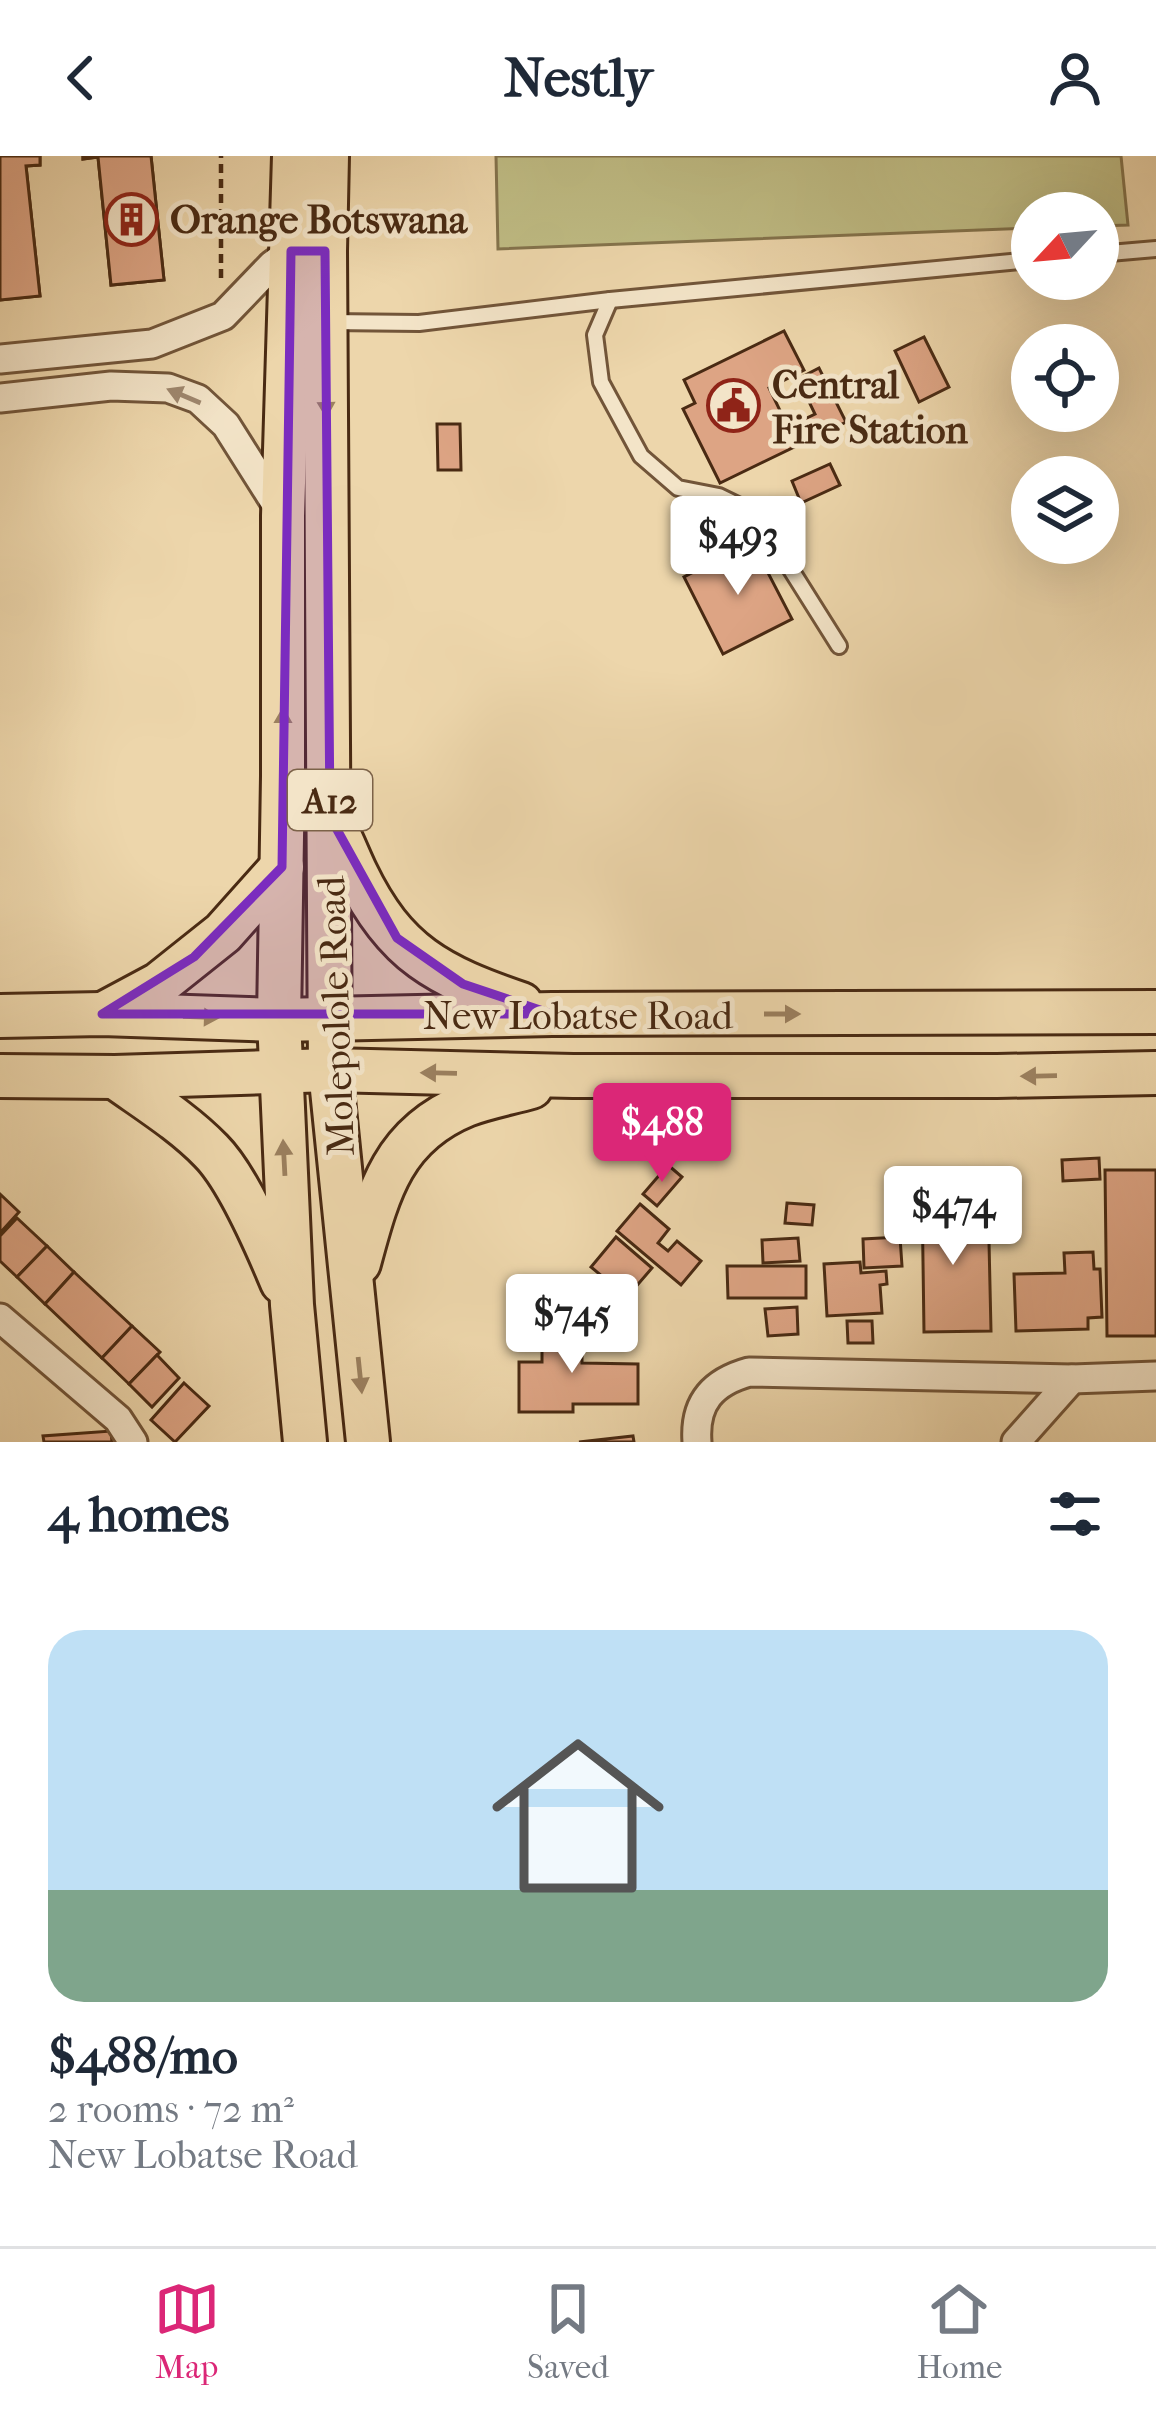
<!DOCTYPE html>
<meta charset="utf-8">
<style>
body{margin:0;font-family:"IM FELL French Canon",serif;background:#f2f2f3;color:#1f2937;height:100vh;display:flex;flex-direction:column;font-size:45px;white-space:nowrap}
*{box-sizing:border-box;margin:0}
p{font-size:39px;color:#747a83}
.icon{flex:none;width:66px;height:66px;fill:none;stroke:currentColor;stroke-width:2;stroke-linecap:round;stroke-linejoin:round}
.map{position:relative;height:1286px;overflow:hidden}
.panel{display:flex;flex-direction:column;background:#fff;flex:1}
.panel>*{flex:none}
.needle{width:78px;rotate:244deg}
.tools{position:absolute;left:1011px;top:36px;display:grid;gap:24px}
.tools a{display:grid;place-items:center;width:108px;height:108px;border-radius:50%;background:#fff;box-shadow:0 12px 48px #0002;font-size:60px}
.price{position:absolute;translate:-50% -102px;padding:0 27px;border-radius:12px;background:#fff;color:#222;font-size:39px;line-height:78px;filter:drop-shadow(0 3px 6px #0008)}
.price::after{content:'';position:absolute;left:50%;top:72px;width:36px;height:27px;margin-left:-18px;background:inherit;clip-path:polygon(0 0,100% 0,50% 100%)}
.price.on{background:#db2777;color:#fff}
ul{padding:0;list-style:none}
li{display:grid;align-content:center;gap:24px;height:636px;padding:0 48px}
li span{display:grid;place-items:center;height:372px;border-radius:36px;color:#555}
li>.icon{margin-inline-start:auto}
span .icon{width:216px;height:216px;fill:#fffc;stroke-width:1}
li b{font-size:51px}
h2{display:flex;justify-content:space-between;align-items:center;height:144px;padding:0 48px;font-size:51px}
header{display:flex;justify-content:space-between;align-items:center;height:156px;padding:0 48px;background:#fff;font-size:54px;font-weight:700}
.tabs{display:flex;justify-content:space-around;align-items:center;height:168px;border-top:3px solid #e0e1e3;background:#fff;font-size:33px;color:#747a83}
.tabs a{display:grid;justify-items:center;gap:6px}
.tabs .on{color:#db2777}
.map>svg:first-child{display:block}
</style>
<header><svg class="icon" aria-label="back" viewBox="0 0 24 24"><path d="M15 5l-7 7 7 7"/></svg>Nestly<svg class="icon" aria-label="person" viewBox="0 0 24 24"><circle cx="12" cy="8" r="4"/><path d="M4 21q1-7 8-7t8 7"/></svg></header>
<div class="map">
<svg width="1156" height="1286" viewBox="0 0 1156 1286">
<rect width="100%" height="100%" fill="#edd6ab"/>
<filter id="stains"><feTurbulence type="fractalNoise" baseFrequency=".00167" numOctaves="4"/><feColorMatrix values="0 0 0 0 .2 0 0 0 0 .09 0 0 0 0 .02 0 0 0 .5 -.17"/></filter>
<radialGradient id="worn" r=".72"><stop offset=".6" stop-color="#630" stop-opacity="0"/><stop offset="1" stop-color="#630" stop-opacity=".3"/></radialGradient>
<polygon fill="#bfbc84" stroke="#84734c" stroke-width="3" points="496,0 1121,0 1128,69 1098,70 1098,57 1032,57 1032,72 498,93"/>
<g fill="#dda484" stroke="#492a13" stroke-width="3">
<polygon points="0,0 40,0 40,9 26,10 40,140 0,144"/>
<polygon points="0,0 40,0 40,9 26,10 40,140 0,144"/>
<polygon points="83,0 151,0 164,124 111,129 98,1 83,3"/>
<polygon points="83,0 151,0 164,124 111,129 98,1 83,3"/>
<polygon points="784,175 804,214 769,232 788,271 815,258 798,223 819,212 846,266 720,327 683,253 695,247 684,224"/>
<polygon points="924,181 949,231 919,246 895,195"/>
<polygon points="437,268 460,268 461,314 438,314"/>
<polygon points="830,308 840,329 801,347 792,325"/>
<polygon points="752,386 792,463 723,498 684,421"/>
<polygon points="1099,1002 1100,1023 1063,1025 1062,1004"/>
<polygon points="668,1009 682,1021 657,1050 643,1038"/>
<polygon points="1105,1014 1156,1014 1156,1180 1107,1180"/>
<polygon points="922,1035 959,1035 960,1067 976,1067 977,1086 989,1086 991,1175 924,1176"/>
<polygon points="0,1038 19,1056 0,1077"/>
<polygon points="787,1047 814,1049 812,1069 785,1067"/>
<polygon points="640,1048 669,1073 658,1087 668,1095 677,1085 701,1105 681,1129 617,1075"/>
<polygon points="17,1062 47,1090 17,1121 0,1105 0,1080"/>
<polygon points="616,1081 652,1112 627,1141 591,1111"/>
<polygon points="900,1081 902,1110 864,1112 863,1083"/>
<polygon points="798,1082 800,1105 763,1107 762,1084"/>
<polygon points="47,1090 74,1116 45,1148 17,1121"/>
<polygon points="1093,1096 1094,1113 1100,1113 1102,1161 1088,1162 1088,1173 1016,1175 1014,1118 1065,1117 1064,1097"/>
<polygon points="860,1106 861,1117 886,1115 887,1128 880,1129 882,1157 827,1160 824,1108"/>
<polygon points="727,1110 806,1110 806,1142 728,1142"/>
<polygon points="74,1116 132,1170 102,1202 45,1148"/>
<polygon points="797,1151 798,1178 768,1180 765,1153"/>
<polygon points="847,1165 872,1165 873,1187 848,1187"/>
<polygon points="542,1167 582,1167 582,1207 638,1208 638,1248 573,1248 573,1256 519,1256 519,1206 542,1206"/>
<polygon points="132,1170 160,1196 129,1228 102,1202"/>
<polygon points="157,1199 179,1222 152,1251 129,1228"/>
<polygon points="184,1227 209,1250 175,1286 151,1264"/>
<polygon points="111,1275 112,1286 44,1286 43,1280"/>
<polygon points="633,1280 634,1286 579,1286"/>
</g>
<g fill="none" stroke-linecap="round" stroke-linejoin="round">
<defs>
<g id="lane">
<polyline points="1098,98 1156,93"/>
<polyline points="610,144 595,179 601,226 641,300 678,332 719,340 756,358 839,490"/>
<polyline points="329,166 419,167 610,144 1032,104"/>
</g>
<g id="street">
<polyline points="0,203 152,188 223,160 272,109 291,95 299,95"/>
<polyline points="0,242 111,230 168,232 198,243 226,269 281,356"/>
<polyline points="0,1162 118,1263 133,1286"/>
<path d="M697 1286C694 1246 713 1226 749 1216L1072 1223 1156 1220"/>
<polyline points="1016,1286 1072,1223"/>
</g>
<g id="primary">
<polyline points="294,0 283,360 283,620 279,864 292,1149 305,1286"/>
<polyline points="327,0 325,95 330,914 368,1286"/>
<path d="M336 673C343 687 349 702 356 717 395 798 439 820 521 848"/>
<polyline points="103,858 159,828 223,777 282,711"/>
<polyline points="0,860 102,858 279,864 552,858 1156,856"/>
<polyline points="0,920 115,921 330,914 573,920 997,920 1156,917"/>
<path d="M115 921C147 944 183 966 211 995 238 1022 267 1090 282 1126"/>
<path d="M359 1107C378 1037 392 979 466 949 487 941 510 937 531 931"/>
</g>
</defs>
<use href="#lane" stroke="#725539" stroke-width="20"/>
<use href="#street" stroke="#725539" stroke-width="33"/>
<use href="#primary" stroke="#492a13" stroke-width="48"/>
<polyline stroke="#492a13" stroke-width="4.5" stroke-dasharray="9 6" stroke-linecap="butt" points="221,122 221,0"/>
<use href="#lane" stroke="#f3e4c8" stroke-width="14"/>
<use href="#street" stroke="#f3e4c8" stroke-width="27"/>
<use href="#primary" stroke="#edd6ab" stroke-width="42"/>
</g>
<defs><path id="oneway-solid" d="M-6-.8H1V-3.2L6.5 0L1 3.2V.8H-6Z" transform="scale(3)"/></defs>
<use fill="#9e876e" href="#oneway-solid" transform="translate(184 240) rotate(-157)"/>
<g fill="#9b805f">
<use href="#oneway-solid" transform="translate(326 243) rotate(89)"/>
<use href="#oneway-solid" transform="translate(283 570) rotate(-90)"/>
<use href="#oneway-solid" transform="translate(782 858)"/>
<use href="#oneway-solid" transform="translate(201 861) rotate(2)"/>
<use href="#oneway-solid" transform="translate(439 917) rotate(-179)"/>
<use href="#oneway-solid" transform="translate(1039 920) rotate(179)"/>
<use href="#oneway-solid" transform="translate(284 1002) rotate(-93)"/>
<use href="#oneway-solid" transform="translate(360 1219) rotate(84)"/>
</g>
<path fill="#7b2cbf" fill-opacity="0.2" stroke="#7b2cbf" stroke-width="9" stroke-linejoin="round" d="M291 95H325L330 661 397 782 463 828 552 858H102L194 801 282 711Z"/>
<defs>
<symbol id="building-ring" viewBox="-11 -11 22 22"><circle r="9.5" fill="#f3e4c8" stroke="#8f2418" stroke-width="1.5"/><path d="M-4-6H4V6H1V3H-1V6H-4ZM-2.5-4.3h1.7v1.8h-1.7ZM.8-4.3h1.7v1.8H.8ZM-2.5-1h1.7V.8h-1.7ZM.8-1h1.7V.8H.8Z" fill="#8f2418"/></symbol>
<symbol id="civic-ring" viewBox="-11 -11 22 22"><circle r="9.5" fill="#f3e4c8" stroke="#8f2418" stroke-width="1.5"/><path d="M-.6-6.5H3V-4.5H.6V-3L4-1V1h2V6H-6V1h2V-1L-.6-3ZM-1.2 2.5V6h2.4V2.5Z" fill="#8f2418"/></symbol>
</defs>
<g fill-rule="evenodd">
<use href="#building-ring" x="102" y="34" width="59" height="59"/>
<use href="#civic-ring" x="704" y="220" width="59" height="59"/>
</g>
<g text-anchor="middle" stroke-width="10" stroke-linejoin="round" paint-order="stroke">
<rect fill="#f3e4c8" stroke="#7c6249" stroke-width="3" x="288" y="614" width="84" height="60" rx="9"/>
<g font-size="36" font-weight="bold" fill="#492a13">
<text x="330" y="657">A12</text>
</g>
<g font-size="39" font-weight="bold" fill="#492a13" stroke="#f3e4c8" text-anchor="start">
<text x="170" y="77">Orange Botswana</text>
<text x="772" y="242">Central<tspan x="772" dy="45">Fire Station</tspan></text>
</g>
<g font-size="39" fill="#492a13" stroke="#f3e4c8">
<text x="578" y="873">New Lobatse Road</text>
<text transform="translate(335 860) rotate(-92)" y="14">Molepolole Road</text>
</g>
</g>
<rect width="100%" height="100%" filter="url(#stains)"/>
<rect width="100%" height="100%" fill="url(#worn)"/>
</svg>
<div class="tools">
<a><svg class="needle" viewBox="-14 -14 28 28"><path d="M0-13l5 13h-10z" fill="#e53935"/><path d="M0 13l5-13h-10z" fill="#747a83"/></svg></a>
<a><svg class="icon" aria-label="locate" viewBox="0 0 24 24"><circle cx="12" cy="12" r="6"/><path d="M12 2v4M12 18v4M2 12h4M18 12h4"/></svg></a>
<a><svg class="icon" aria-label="layers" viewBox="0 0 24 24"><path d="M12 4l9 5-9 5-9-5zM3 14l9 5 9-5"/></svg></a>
</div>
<b class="price" style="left:738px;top:442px">$493</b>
<b class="price on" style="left:662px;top:1029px">$488</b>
<b class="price" style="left:953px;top:1112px">$474</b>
<b class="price" style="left:572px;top:1220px">$745</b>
</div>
<section class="panel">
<h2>4 homes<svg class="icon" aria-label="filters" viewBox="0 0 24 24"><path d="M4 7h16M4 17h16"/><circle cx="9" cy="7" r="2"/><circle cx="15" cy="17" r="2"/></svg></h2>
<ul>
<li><span style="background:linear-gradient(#bfe0f5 70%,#7fa58c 0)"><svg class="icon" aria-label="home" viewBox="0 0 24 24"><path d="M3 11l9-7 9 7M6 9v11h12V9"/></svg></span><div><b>$488/mo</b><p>2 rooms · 72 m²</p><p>New Lobatse Road</p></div></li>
</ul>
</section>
<nav class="tabs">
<a class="on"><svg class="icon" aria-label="map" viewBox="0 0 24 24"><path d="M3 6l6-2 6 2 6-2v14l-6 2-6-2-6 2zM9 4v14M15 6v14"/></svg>Map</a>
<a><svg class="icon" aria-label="saved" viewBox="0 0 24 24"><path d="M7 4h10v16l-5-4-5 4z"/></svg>Saved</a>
<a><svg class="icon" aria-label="home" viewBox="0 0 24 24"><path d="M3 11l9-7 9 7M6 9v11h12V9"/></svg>Home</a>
</nav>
